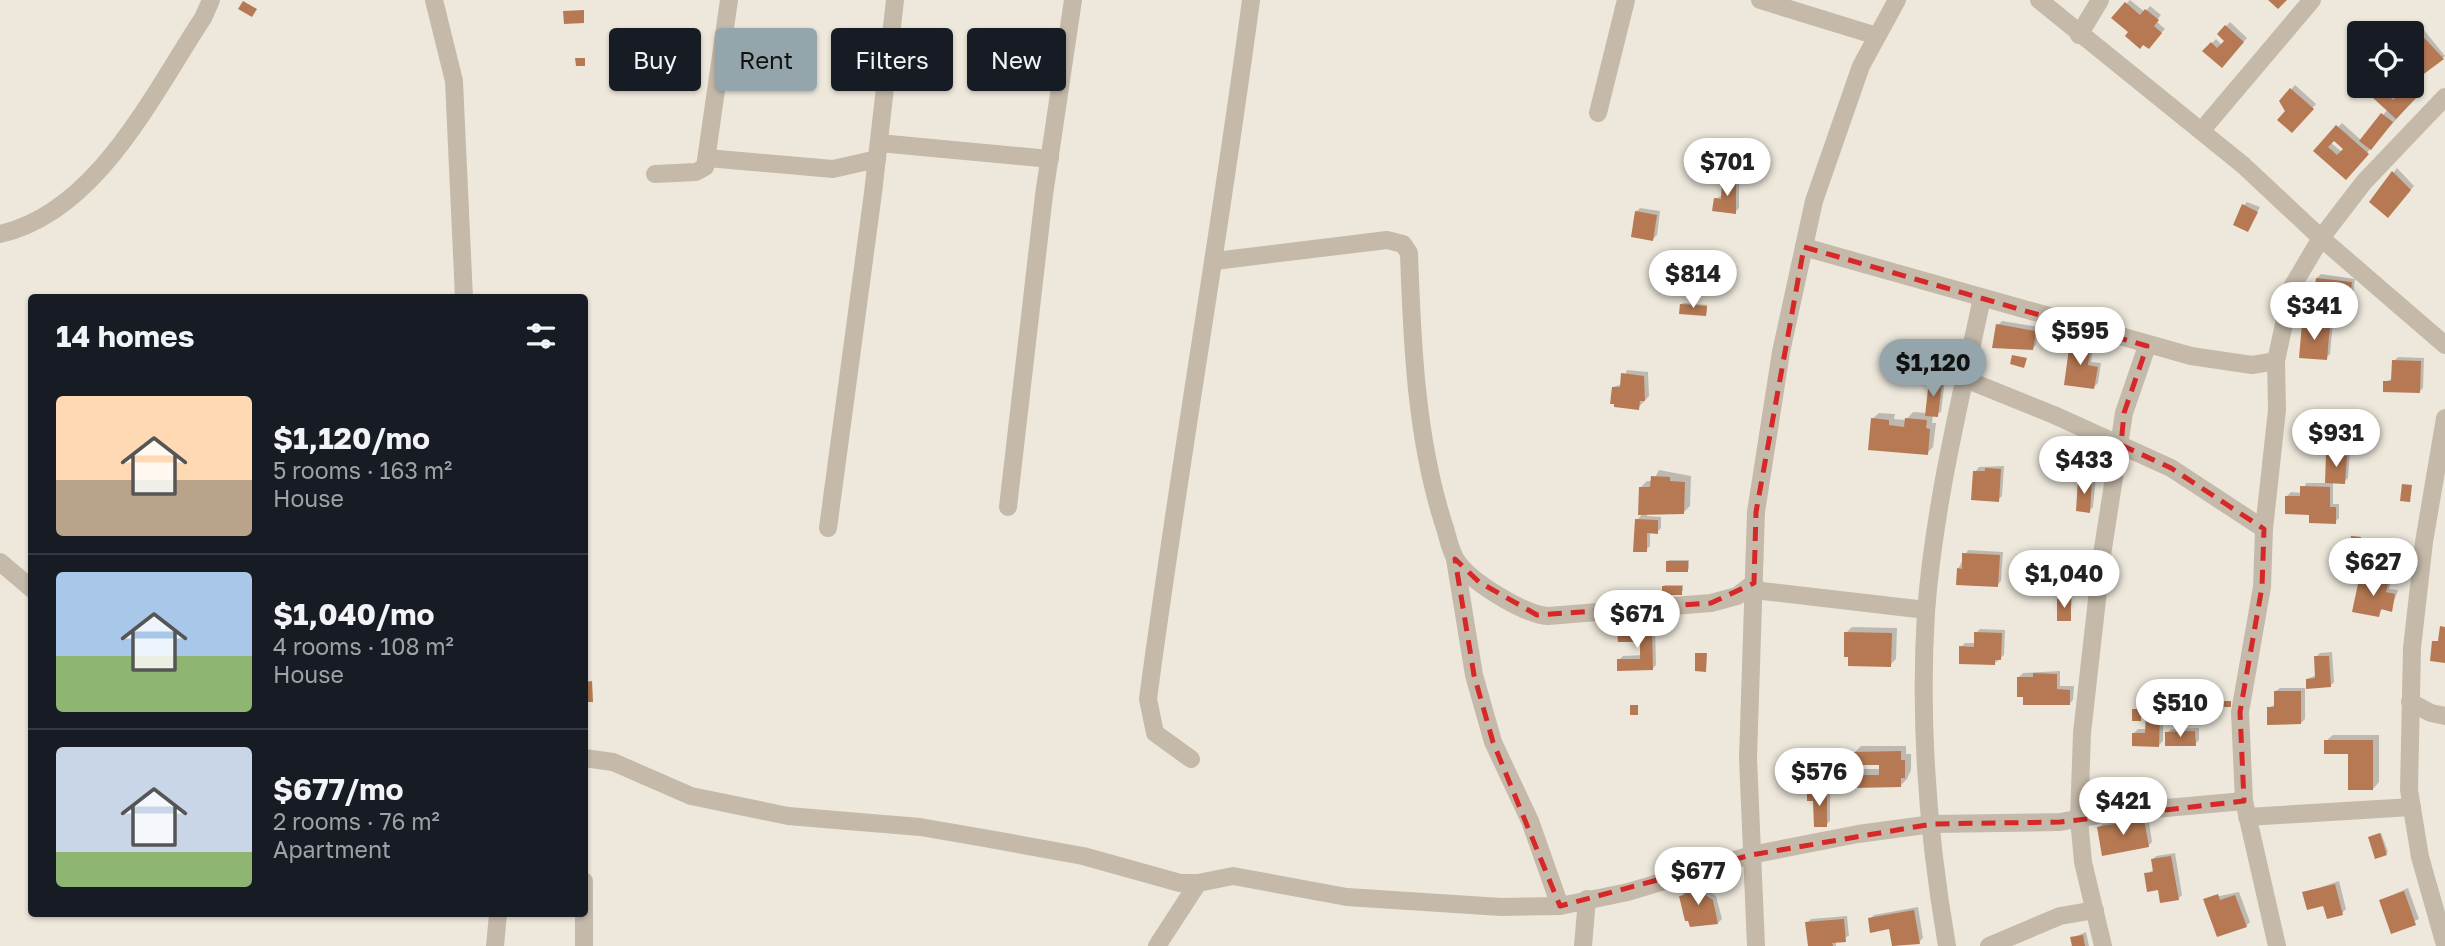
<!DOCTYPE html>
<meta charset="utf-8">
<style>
body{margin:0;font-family:"Golos Text",sans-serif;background:#242831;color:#f1f3f6;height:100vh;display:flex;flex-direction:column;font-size:26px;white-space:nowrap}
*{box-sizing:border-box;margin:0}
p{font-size:23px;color:#9ea1a6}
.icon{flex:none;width:38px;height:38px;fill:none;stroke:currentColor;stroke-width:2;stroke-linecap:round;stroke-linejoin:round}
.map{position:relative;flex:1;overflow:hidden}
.panel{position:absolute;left:28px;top:294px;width:560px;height:623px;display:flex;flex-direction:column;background:#171b24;border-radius:7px;box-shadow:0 2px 5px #0004}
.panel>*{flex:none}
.banner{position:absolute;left:609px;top:28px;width:665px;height:63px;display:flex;gap:14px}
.fabs{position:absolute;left:2347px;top:21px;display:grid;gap:14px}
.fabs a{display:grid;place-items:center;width:77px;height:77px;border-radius:7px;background:#171b24;box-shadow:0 2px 5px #0004;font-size:35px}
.price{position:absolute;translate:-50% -60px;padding:0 16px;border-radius:24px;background:#fff;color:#222;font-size:23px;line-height:46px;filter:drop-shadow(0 2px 4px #0008)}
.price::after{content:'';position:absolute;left:50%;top:42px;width:21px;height:16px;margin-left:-10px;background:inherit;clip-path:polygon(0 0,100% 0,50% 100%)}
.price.active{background:#94a5ab;color:#111}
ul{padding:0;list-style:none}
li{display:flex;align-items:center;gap:21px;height:175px;padding:0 28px}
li+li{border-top:2px solid #363941}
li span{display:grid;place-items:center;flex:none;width:196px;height:140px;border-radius:7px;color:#555}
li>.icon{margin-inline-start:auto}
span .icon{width:84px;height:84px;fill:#fffc;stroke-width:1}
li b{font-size:30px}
h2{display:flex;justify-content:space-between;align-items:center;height:84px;padding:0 28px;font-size:30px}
.tag{padding:0 24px;border-radius:7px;background:#171b24;box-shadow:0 2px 5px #0004;font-size:24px;line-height:63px}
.tag.active{background:#94a5ab;color:#111}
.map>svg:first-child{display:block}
</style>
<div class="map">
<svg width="2445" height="946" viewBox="0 0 2445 946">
<rect width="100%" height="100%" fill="#eee8dc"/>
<g fill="#0003" fill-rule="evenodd">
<polygon points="2130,0 2145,12 2150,6 2161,15 2156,21 2165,29 2148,47 2114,18"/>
<polygon points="2230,22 2247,38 2222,65 2205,51 2216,39 2222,45 2227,40 2219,34"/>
<polygon points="2419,24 2445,56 2417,77 2412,71 2410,33"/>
<path d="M2413 82 2422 90 2346 177 2316 151 2342 123 2362 141 2388 109 2375 97 2387 86H2395L2390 90 2398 97ZM2334 139 2346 148 2342 152 2331 143Z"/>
<polygon points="2295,85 2316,104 2292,131 2281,101"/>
<polygon points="2397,168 2414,186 2391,212 2371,201"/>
<polygon points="1728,177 1739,178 1739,208 1735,212 1715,199 1723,195 1724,181"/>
<polygon points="2247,202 2260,207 2248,230 2244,205"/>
<polygon points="1640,208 1660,211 1657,235 1653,239 1636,212"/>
<polygon points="2321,274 2355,279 2351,309 2347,313 2323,292 2317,278"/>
<polygon points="1683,303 1707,305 1707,313 1681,305"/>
<polygon points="2308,320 2333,322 2330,354 2326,358 2304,324"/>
<polygon points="2002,321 2039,327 2036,345 2032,349 1998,325"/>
<polygon points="2076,338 2094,340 2091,362 2101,363 2098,383 2094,387 2072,342"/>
<polygon points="2398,357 2424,358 2423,388 2419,392 2385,382 2393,378 2394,361"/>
<polygon points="1627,370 1648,372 1649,396 1638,408 1612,403 1613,387 1622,384"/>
<polygon points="1934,377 1945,378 1941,412 1933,415 1932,423 1936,423 1933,447 1927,453 1872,419 1879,413 1895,414 1894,419 1906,420 1913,412 1927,413 1930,381"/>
<polygon points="2332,452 2350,453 2348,478 2344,482 2333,482 2333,504 2339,504 2339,518 2335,522 2311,513 2287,496 2291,492 2302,493 2306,483 2326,483 2328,456"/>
<polygon points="2004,466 2002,496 1998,500 1975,472 1979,467"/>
<polygon points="1659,470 1691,476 1690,506 1684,512 1647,513 1647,516 1661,517 1661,528 1657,532 1650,532 1650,546 1646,550 1637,520 1643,513 1641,487 1647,481 1653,481"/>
<polygon points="2084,476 2096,476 2093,507 2089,511 2080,480"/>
<polygon points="2372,538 2399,543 2396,554 2392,558 2368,542"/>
<polygon points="1968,550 2003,552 2001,581 1997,585 1958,569"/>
<polygon points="1669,560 1689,560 1689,569 1668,561"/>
<polygon points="2364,576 2391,581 2389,589 2398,590 2391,610 2383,608 2378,615 2361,580"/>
<polygon points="1665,585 1683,585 1683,591 1664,586"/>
<polygon points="2060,598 2072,598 2070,619 2059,599"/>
<polygon points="1655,626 1656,665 1652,669 1619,660 1623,656 1642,655 1642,640 1619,631 1623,627"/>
<polygon points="1852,627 1897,628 1896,659 1890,665 1846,633"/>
<polygon points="1980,629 2005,630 2004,655 1994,664 1961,647 1965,643 1976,643 1976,633"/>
<polygon points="2332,652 2334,682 2330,686 2307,679 2317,675 2316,657 2320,653"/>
<polygon points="2060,671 2060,686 2074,686 2073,700 2069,704 2019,677 2023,673"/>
<polygon points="2280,688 2305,688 2305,719 2301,723 2268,708 2276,704 2276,691"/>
<polygon points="2151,711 2163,711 2163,741 2159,745 2134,733 2138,729 2147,729 2147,715"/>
<polygon points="2199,728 2199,740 2195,744 2167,733 2171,729"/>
<polygon points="2333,735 2379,735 2379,782 2373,789 2350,752 2326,741"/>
<polygon points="1861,746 1906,746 1906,754 1911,754 1911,770 1907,779 1900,786 1855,776 1861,769 1881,769 1881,763 1855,752"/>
<polygon points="1812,788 1830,791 1830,821 1826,825 1809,792"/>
<polygon points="2148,816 2152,842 2148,846 2099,827 2103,824"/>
<polygon points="2381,833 2388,852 2386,853 2371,836"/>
<polygon points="2175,853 2182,895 2178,899 2160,888 2146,874 2154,870 2152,860 2156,856"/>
<polygon points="1706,879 1709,891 1716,896 1722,919 1718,923 1681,897 1689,883"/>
<polygon points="2339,881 2346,909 2342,913 2304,893"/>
<polygon points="2408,888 2419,919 2392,932 2381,900"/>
<polygon points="2239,892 2250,922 2246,926 2205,899"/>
<polygon points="1918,907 1923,938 1919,942 1894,946 1891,927 1870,919 1874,915"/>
<polygon points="1847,916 1849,936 1836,941 1836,946 1822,946 1807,923 1811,919"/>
<polygon points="2086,932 2089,946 2073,946 2072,938"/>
</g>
<g fill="#b67953" fill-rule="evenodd">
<polygon points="2268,0 2287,0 2278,9"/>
<polygon points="243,1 257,9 252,17 238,9"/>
<polygon points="2125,2 2140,15 2145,9 2159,20 2154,26 2162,33 2149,49 2143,45 2140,49 2125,36 2128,32 2111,18"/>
<polygon points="584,10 584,23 564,24 563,11"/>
<polygon points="2225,25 2244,42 2222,68 2202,51 2211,42 2217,48 2224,41 2217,34"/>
<polygon points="2414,27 2444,59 2417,79 2412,74 2412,33 2407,33"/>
<polygon points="575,58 585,58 585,66 576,66"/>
<polygon points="2382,86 2395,87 2388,95 2393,100 2407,86 2419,95 2396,119 2372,97"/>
<polygon points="2290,88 2314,109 2292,133 2277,120 2285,111 2279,101"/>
<polygon points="2381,113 2393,122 2371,150 2359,141"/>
<path d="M2336 125 2369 154 2346 180 2313 151ZM2334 141 2343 149 2337 155 2328 147Z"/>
<polygon points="2392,171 2411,190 2388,218 2369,202"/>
<polygon points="1722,180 1736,181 1736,214 1712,211 1714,198 1721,199"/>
<polygon points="2242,204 2258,212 2248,232 2233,225"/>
<polygon points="1635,211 1657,215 1653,241 1631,237"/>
<polygon points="2316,278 2352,282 2347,315 2318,312 2321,293 2314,293"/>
<polygon points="1680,304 1707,306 1706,316 1679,314"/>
<polygon points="2302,323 2330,325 2327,360 2299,358"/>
<polygon points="1996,324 2036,331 2033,350 1992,348"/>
<polygon points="2070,341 2091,344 2088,365 2098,367 2094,389 2064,385"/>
<polygon points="2012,355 2027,358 2024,368 2010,364"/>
<polygon points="2392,360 2421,361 2420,393 2383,392 2383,381 2391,381"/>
<polygon points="1621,373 1644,376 1645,401 1640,401 1639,410 1614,407 1614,404 1610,404 1612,387 1620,387"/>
<polygon points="1929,380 1942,382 1938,417 1925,416"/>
<polygon points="1871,418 1889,420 1889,425 1904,427 1905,418 1927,420 1926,428 1930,429 1928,455 1868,450"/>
<polygon points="2326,455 2347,456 2345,484 2325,483"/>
<polygon points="1985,468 2001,469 1999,502 1971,500 1973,471 1985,471"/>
<polygon points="1651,476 1670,477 1670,481 1685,482 1684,514 1638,515 1639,487 1650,487"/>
<polygon points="2078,479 2092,480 2090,513 2076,511"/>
<polygon points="2402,484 2412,485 2410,502 2400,501"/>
<polygon points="2300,486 2330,487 2330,507 2336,507 2336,524 2309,523 2309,515 2285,514 2285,496 2300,496"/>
<polygon points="1635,519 1658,520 1658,534 1647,533 1647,552 1633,552"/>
<polygon points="2351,536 2361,537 2360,549 2350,548"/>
<polygon points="2366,541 2396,547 2393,559 2364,554"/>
<polygon points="1962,553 2000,555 1998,587 1956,585 1957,568 1962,569"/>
<rect x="1666" y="561" width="22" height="11"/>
<polygon points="2359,579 2388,584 2386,592 2395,594 2392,612 2381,609 2379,617 2352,612"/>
<rect x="1662" y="586" width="20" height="9"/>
<rect x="2057" y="599" width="14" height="22"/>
<polygon points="2440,626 2445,627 2445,663 2430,661 2432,641 2438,641"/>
<polygon points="1617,630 1652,630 1653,670 1617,671 1617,659 1640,659 1640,642 1618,642"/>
<polygon points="1844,632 1892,633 1891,667 1848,666 1848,657 1844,657"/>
<polygon points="1974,632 2002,633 2001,660 1995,660 1995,665 1959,664 1959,646 1974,647"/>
<polygon points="1695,653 1707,653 1706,672 1695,671"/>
<polygon points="2314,656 2329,656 2331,687 2306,689 2306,679 2315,678"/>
<polygon points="2033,673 2057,674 2057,689 2070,690 2070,705 2023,705 2023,697 2017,697 2017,677 2033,677"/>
<polygon points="592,681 593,702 584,702 584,682"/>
<polygon points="2274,691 2301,691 2301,724 2267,725 2267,707 2274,707"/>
<rect x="2221" y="701" width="10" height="6"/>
<rect x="1630" y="705" width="8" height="10"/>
<rect x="2132" y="709" width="9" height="12"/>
<polygon points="2146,714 2160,714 2159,747 2132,746 2132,733 2145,733"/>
<polygon points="2195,731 2196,746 2165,746 2165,732"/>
<polygon points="2324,740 2373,740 2373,790 2348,790 2348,754 2324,754"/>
<polygon points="1901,751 1901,760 1905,760 1905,778 1901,778 1901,787 1853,788 1853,775 1879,775 1879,765 1853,765 1853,752"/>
<polygon points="1807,791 1827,794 1827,827 1814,827 1813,801 1807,801"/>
<polygon points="2144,819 2149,847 2102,856 2097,827"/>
<polygon points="2380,833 2387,855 2375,859 2368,837"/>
<polygon points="2171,856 2179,900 2160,903 2158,890 2147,892 2144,873 2153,872 2151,859"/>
<polygon points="1702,882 1705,895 1713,900 1718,924 1690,927 1688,921 1685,921 1679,896 1685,895 1683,887"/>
<polygon points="2335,884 2343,915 2327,919 2323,906 2307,910 2302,892"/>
<polygon points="2404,891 2416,925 2391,934 2379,900"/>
<polygon points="2218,894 2220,900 2235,895 2247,927 2217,937 2203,899"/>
<polygon points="1914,910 1920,944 1892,946 1889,929 1870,933 1868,918"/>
<polygon points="1844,919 1846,942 1832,943 1833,946 1808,946 1805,922"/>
<polygon points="2083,935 2085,946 2072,946 2070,937"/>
</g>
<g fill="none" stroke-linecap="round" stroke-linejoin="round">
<g stroke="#c5baaa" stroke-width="18">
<polyline points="434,0 454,81 464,298"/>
<polyline points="1760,0 1877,36"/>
<polyline points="2039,0 2243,165 2321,238 2445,345"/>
<polyline points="2079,35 2100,0"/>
<polyline points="1598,113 1626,0"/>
<polyline points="2202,130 2312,0"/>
<polyline points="879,143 1050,159"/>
<polyline points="707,158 833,169 877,159"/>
<polyline points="655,174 696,172 705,167 729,0"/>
<path d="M0 234C97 212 152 95 203 18L211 0"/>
<polyline points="1804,247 2191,356 2252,365 2276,361"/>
<path d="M1215 261 1387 240 1403 244 1409 253C1412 342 1416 437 1443 522 1447 533 1449 547 1455 558 1467 580 1523 614 1548 616L1711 603 1737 596 1754 583"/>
<polyline points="1965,379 2054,415 2171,468 2264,529"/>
<polyline points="2445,418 2424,542 2412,648 2409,790 2420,857 2445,945"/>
<polyline points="1008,507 1044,195 1073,0"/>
<polyline points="828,528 873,193 895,0"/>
<polyline points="1455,559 1474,675 1493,742 1530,821 1560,906"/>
<polyline points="0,562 32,589"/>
<polyline points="1754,590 1926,610"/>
<polyline points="2410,702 2431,713 2445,716"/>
<polyline points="584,758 613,762 691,796 788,816 920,827 984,838 1083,856 1180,883 1198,883 1233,876 1347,897 1501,907 1560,906 1628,892 1751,855 1858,834 1932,824 2060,822 2110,813 2244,801"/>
<path d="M1191 759 1155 733 1148 699C1179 465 1220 234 1251 0"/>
<polyline points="2247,817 2412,807"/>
<polyline points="495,946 498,914"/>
<polyline points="584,946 584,881"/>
<polyline points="1157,946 1198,883"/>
<polyline points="1583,946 1587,899"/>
<polyline points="1756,946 1748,758 1756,512 1781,352 1814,201 1861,66 1897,0"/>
<path d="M1947 946C1928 836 1919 724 1926 612 1934 507 1960 401 1982 298"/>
<polyline points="1989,946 2060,916 2095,910"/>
<polyline points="2103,946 2083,862 2079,819 2082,733 2102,555 2124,413 2147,346"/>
<polyline points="2277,946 2244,801 2240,712 2262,587 2264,529 2277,410 2276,361 2292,287 2321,238 2364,182 2445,97"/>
</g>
</g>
<path fill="none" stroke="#d62828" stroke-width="5" stroke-dasharray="14 9" stroke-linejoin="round" d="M1804 247 2147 346 2124 413 2121 445 2171 468 2264 529 2262 587 2240 712 2244 801 2060 822 1932 824 1751 855 1560 906 1493 742 1474 675 1455 559 1479 582 1537 615 1711 603 1754 583 1756 512Z"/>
</svg>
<div class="fabs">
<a><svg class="icon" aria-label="locate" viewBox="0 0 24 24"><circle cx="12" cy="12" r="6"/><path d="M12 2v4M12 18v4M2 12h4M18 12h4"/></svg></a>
</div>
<b class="price" style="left:1727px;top:198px">$701</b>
<b class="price" style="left:1693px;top:310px">$814</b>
<b class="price" style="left:2314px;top:342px">$341</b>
<b class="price" style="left:2080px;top:367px">$595</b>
<b class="price active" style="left:1933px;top:399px">$1,120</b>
<b class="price" style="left:2336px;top:469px">$931</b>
<b class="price" style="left:2084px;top:496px">$433</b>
<b class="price" style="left:2373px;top:598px">$627</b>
<b class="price" style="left:2064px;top:610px">$1,040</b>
<b class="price" style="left:1637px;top:650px">$671</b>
<b class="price" style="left:2180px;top:739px">$510</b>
<b class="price" style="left:1819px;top:808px">$576</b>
<b class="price" style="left:2123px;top:837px">$421</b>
<b class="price" style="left:1698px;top:907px">$677</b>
<div class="banner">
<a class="tag">Buy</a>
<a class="tag active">Rent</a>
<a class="tag">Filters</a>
<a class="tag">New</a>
</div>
<section class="panel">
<h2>14 homes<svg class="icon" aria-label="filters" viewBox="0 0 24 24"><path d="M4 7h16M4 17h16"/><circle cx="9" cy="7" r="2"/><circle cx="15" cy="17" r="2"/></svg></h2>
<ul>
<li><span style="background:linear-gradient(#ffd9b3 60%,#b9a48a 0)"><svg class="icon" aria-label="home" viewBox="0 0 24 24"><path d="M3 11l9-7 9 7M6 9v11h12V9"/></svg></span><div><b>$1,120/mo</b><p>5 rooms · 163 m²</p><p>House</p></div></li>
<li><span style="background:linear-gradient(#a9c7e8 60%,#8fb573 0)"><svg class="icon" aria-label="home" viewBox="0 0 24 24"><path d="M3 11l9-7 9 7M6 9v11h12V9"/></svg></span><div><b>$1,040/mo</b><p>4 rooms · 108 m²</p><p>House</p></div></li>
<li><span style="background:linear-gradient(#c9d6e8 75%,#8fb573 0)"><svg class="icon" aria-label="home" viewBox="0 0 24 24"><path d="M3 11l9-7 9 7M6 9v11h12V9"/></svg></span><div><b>$677/mo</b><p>2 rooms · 76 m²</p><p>Apartment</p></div></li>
</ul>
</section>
</div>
